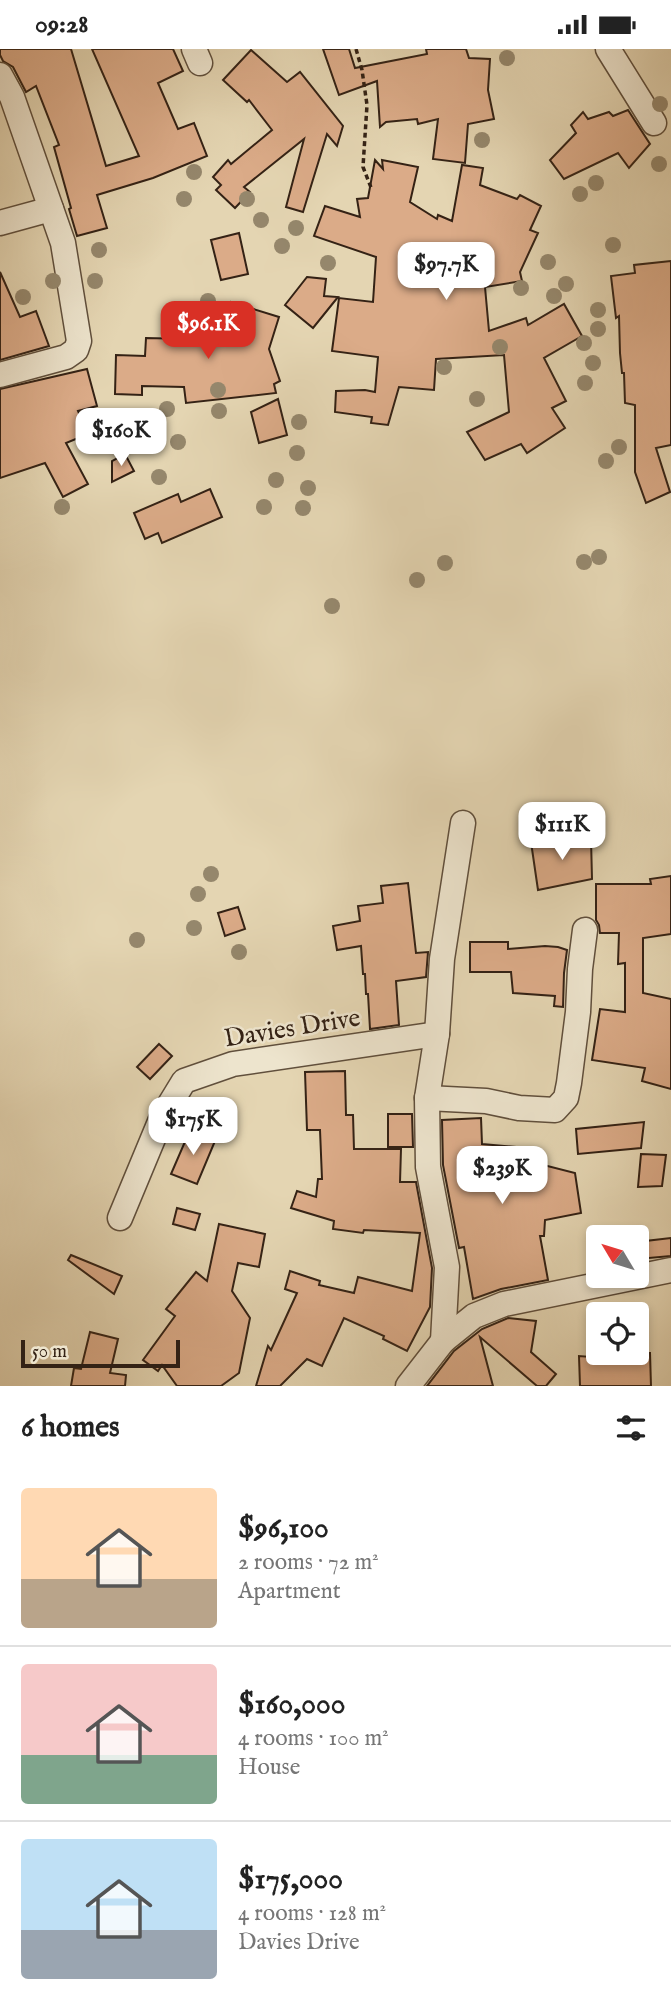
<!DOCTYPE html>
<meta charset="utf-8">
<style>
body{margin:0;font-family:"IM FELL English",serif;background:#f6f6f6;color:#222;height:100vh;display:flex;flex-direction:column;font-size:26px;white-space:nowrap}
*{box-sizing:border-box;margin:0}
p{font-size:23px;color:#767676}
.icon{flex:none;width:38px;height:38px;fill:none;stroke:currentColor;stroke-width:2;stroke-linecap:round;stroke-linejoin:round}
.map{position:relative;height:1337px;overflow:hidden}
.drawer{display:flex;flex-direction:column;background:#fff;flex:1}
.drawer>*{flex:none}
.needle{width:46px;rotate:308deg}
.buttons{position:absolute;left:586px;top:1176px;display:grid;gap:14px}
.buttons a{display:grid;place-items:center;width:63px;height:63px;border-radius:7px;background:#fff;box-shadow:0 4px 10px #0003;font-size:35px}
.scale{position:absolute;left:21px;bottom:18px;width:159px;box-sizing:border-box;padding-left:7px;border:4px solid #342215;border-top:0;font-size:19px;line-height:24px;white-space:nowrap;color:#342215;-webkit-text-stroke:5px #ede4cd;paint-order:stroke}
.price{position:absolute;translate:-50% -60px;padding:0 16px;border-radius:14px;background:#fff;color:#222;font-size:23px;line-height:46px;filter:drop-shadow(0 2px 4px #0008)}
.price::after{content:'';position:absolute;left:50%;top:42px;width:21px;height:16px;margin-left:-10px;background:inherit;clip-path:polygon(0 0,100% 0,50% 100%)}
.price.selected{background:#d93025;color:#fff}
ul{padding:0;list-style:none}
li{display:flex;align-items:center;gap:21px;height:175px;padding:0 21px}
li+li{border-top:2px solid #e0e0e0}
li span{display:grid;place-items:center;flex:none;width:196px;height:140px;border-radius:7px;color:#555}
li>.icon{margin-inline-start:auto}
span .icon{width:84px;height:84px;fill:#fffc;stroke-width:1}
li b{font-size:30px}
h2{display:flex;justify-content:space-between;align-items:center;height:84px;padding:0 21px;font-size:30px}
.status{display:flex;justify-content:space-between;align-items:center;height:49px;padding:0 35px;background:#fff;direction:ltr}
.status svg{height:19px;fill:currentColor}
.map>svg:first-child{display:block}
</style>
<div class="status"><b>09:28</b><svg viewBox="0 0 49 12"><path d="M0 12V9h3v3zM5 12V6h3v6zM10 12V3h3v9zM15 12V0h3v12zM26 1h20v11H26zM47 4h2v5h-2z"/></svg></div>
<div class="map">
<svg width="671" height="1337" viewBox="0 0 671 1337">
<rect width="100%" height="100%" fill="#e4d5b2"/>
<filter id="stains"><feTurbulence type="fractalNoise" baseFrequency=".00286" numOctaves="4"/><feColorMatrix values="0 0 0 0 .2 0 0 0 0 .09 0 0 0 0 .02 0 0 0 .5 -.17"/></filter>
<radialGradient id="worn" r=".72"><stop offset=".6" stop-color="#630" stop-opacity="0"/><stop offset="1" stop-color="#630" stop-opacity=".3"/></radialGradient>
<g fill="#dbab88" stroke="#342215" stroke-width="2">
<polygon points="0,0 71,0 106,117 139,107 92,0 173,0 183,22 158,34 178,80 194,74 207,107 153,129 97,146 107,179 77,187 69,160 71,159 54,98 59,96 36,37 26,43 13,18 3,12 0,6"/>
<polygon points="323,0 349,0 355,19 427,5 426,0 466,0 469,9 490,10 488,41 494,70 468,75 465,114 433,110 438,70 418,75 417,70 386,73 380,78 377,32 339,46"/>
<polygon points="251,1 287,33 300,23 343,77 337,97 327,85 303,163 286,158 304,90 244,138 250,143 235,159 216,141 221,136 213,128 228,111 231,115 272,81 249,51 247,53 223,31"/>
<polygon points="628,61 650,95 629,119 618,104 564,130 550,111 576,84 571,76 583,63 588,70 609,63 613,67"/>
<polygon points="375,111 383,120 382,111 418,118 410,153 437,170 438,166 452,172 462,116 483,119 480,136 517,150 520,146 541,157 530,181 538,184 520,223 522,232 485,238 489,282 526,269 528,276 564,255 582,287 544,309 566,352 552,359 565,379 527,404 521,395 485,411 467,383 509,363 504,306 436,310 434,341 399,338 388,376 371,374 372,368 335,363 336,342 365,341 375,343 378,308 332,302 339,249 373,253 376,208 314,187 325,157 360,168 357,150 368,149"/>
<polygon points="239,184 248,225 221,231 211,191"/>
<polygon points="671,212 671,396 656,399 670,443 646,454 635,423 635,356 625,354 624,324 622,324 620,304 619,267 616,269 611,227 635,224 634,216"/>
<polygon points="0,223 20,268 36,262 49,297 0,311"/>
<polygon points="307,228 326,230 324,247 338,248 313,279 285,256"/>
<polygon points="231,253 279,268 269,300 280,332 274,335 276,344 186,354 184,338 142,337 142,346 115,345 116,306 145,307 146,289 189,290 189,285 222,281"/>
<polygon points="87,320 97,357 78,362 88,385 66,394 88,435 63,448 45,414 0,429 0,340"/>
<polygon points="278,350 287,386 259,394 251,363"/>
<polygon points="125,405 134,422 112,433 112,412"/>
<polygon points="210,440 222,468 162,494 158,484 145,490 134,464 178,445 181,453"/>
<polygon points="570,787 570,791 591,790 592,830 538,841 531,793"/>
<polygon points="671,827 671,885 643,889 643,944 671,950 671,1040 642,1032 645,1019 592,1011 600,960 625,963 625,914 618,915 619,884 600,884 599,876 596,871 596,835 651,835 650,830"/>
<polygon points="408,834 416,904 428,903 426,928 396,932 399,976 370,980 368,945 366,945 365,925 363,925 361,897 337,901 333,877 360,872 358,857 383,854 381,837"/>
<polygon points="238,858 245,880 225,887 218,864"/>
<polygon points="470,893 508,893 508,900 545,897 558,898 567,901 564,924 563,958 554,957 555,947 513,944 511,923 470,923"/>
<polygon points="159,995 172,1007 150,1030 137,1018"/>
<polygon points="345,1022 346,1066 353,1066 354,1100 401,1100 400,1133 416,1133 432,1219 430,1258 407,1302 383,1290 384,1287 344,1269 322,1317 307,1310 280,1337 256,1337 268,1297 271,1301 297,1244 285,1240 290,1222 320,1232 319,1236 354,1244 358,1228 412,1242 420,1184 364,1181 363,1184 333,1180 334,1172 291,1159 297,1142 316,1148 318,1130 322,1130 320,1081 307,1081 305,1023"/>
<polygon points="388,1065 412,1065 413,1098 388,1098"/>
<polygon points="481,1069 482,1095 538,1100 538,1108 520,1110 575,1124 581,1164 545,1171 544,1187 540,1187 548,1231 501,1240 473,1250 464,1198 459,1199 443,1116 442,1071"/>
<polygon points="644,1073 641,1099 578,1105 576,1080"/>
<polygon points="190,1081 215,1092 197,1135 171,1125"/>
<polygon points="641,1105 666,1106 662,1137 638,1138"/>
<polygon points="177,1159 200,1165 195,1181 173,1175"/>
<polygon points="219,1175 265,1185 259,1218 238,1214 232,1242 250,1269 239,1324 221,1337 177,1337 162,1316 158,1322 143,1311 175,1267 166,1260 196,1223 207,1232"/>
<polygon points="671,1189 671,1207 638,1210 637,1193"/>
<polygon points="71,1206 122,1227 114,1245 68,1211"/>
<polygon points="508,1269 536,1272 531,1303 556,1325 546,1337 537,1337 480,1288 493,1337 427,1337 454,1302 482,1280"/>
<polygon points="90,1283 118,1290 110,1324 126,1326 125,1337 71,1337 74,1319 81,1320"/>
<polygon points="604,1304 650,1304 651,1337 580,1337 579,1307 604,1309"/>
</g>
<g fill="none" stroke-linecap="round" stroke-linejoin="round">
<defs>
<g id="minor">
<polyline points="194,0 200,14"/>
<polyline points="608,0 654,74"/>
<polyline points="0,26 12,48 63,194 79,292 76,301 66,308 0,326"/>
<polyline points="0,174 51,160"/>
<polyline points="427,1049 486,1052 519,1059 555,1061 566,1049 569,1034 578,963 580,920 585,881"/>
<polyline points="120,1169 162,1068 184,1032 233,1015 437,985"/>
<polyline points="443,1292 447,1218 428,1118 427,1049 437,985 442,910 463,774"/>
<polyline points="408,1337 443,1292 474,1267 504,1255 671,1221"/>
</g>
</defs>
<use href="#minor" stroke="#604f3c" stroke-width="27"/>
<polyline stroke="#342215" stroke-width="3.5" stroke-dasharray="5 3.5" stroke-linecap="butt" points="356,0 362,21 367,56 363,118 372,141"/>
<use href="#minor" stroke="#ede4cd" stroke-width="24"/>
</g>
<g fill="#95876c">
<circle cx="507" cy="9" r="8"/>
<circle cx="660" cy="55" r="8"/>
<circle cx="482" cy="91" r="8"/>
<circle cx="659" cy="115" r="8"/>
<circle cx="194" cy="123" r="8"/>
<circle cx="596" cy="134" r="8"/>
<circle cx="580" cy="145" r="8"/>
<circle cx="184" cy="150" r="8"/>
<circle cx="247" cy="150" r="8"/>
<circle cx="261" cy="171" r="8"/>
<circle cx="296" cy="179" r="8"/>
<circle cx="613" cy="196" r="8"/>
<circle cx="282" cy="197" r="8"/>
<circle cx="99" cy="201" r="8"/>
<circle cx="548" cy="213" r="8"/>
<circle cx="328" cy="214" r="8"/>
<circle cx="53" cy="232" r="8"/>
<circle cx="95" cy="232" r="8"/>
<circle cx="566" cy="235" r="8"/>
<circle cx="521" cy="239" r="8"/>
<circle cx="554" cy="247" r="8"/>
<circle cx="23" cy="248" r="8"/>
<circle cx="208" cy="252" r="8"/>
<circle cx="598" cy="261" r="8"/>
<circle cx="598" cy="280" r="8"/>
<circle cx="584" cy="294" r="8"/>
<circle cx="500" cy="298" r="8"/>
<circle cx="593" cy="314" r="8"/>
<circle cx="444" cy="318" r="8"/>
<circle cx="585" cy="334" r="8"/>
<circle cx="218" cy="341" r="8"/>
<circle cx="477" cy="350" r="8"/>
<circle cx="167" cy="360" r="8"/>
<circle cx="219" cy="362" r="8"/>
<circle cx="299" cy="373" r="8"/>
<circle cx="106" cy="379" r="8"/>
<circle cx="178" cy="393" r="8"/>
<circle cx="619" cy="398" r="8"/>
<circle cx="297" cy="404" r="8"/>
<circle cx="606" cy="412" r="8"/>
<circle cx="159" cy="428" r="8"/>
<circle cx="276" cy="431" r="8"/>
<circle cx="308" cy="439" r="8"/>
<circle cx="62" cy="458" r="8"/>
<circle cx="264" cy="458" r="8"/>
<circle cx="303" cy="459" r="8"/>
<circle cx="599" cy="508" r="8"/>
<circle cx="584" cy="513" r="8"/>
<circle cx="445" cy="514" r="8"/>
<circle cx="417" cy="531" r="8"/>
<circle cx="332" cy="557" r="8"/>
<circle cx="211" cy="825" r="8"/>
<circle cx="198" cy="845" r="8"/>
<circle cx="194" cy="879" r="8"/>
<circle cx="137" cy="891" r="8"/>
<circle cx="239" cy="903" r="8"/>
</g>
<g text-anchor="middle" stroke-width="5" stroke-linejoin="round" paint-order="stroke">
<g font-size="26" fill="#342215" stroke="#ede4cd">
<text transform="translate(292 978) rotate(-9)" y="9">Davies Drive</text>
</g>
</g>
<rect width="100%" height="100%" filter="url(#stains)"/>
<rect width="100%" height="100%" fill="url(#worn)"/>
</svg>
<div class="buttons">
<a><svg class="needle" viewBox="-14 -14 28 28"><path d="M0-13l5 13h-10z" fill="#e53935"/><path d="M0 13l5-13h-10z" fill="#767676"/></svg></a>
<a><svg class="icon" aria-label="locate" viewBox="0 0 24 24"><circle cx="12" cy="12" r="6"/><path d="M12 2v4M12 18v4M2 12h4M18 12h4"/></svg></a>
</div>
<div class="scale">50 m</div>
<b class="price" style="left:446px;top:253px">$97.7K</b>
<b class="price selected" style="left:208px;top:312px">$96.1K</b>
<b class="price" style="left:121px;top:419px">$160K</b>
<b class="price" style="left:562px;top:813px">$111K</b>
<b class="price" style="left:193px;top:1108px">$175K</b>
<b class="price" style="left:502px;top:1157px">$239K</b>
</div>
<section class="drawer">
<h2>6 homes<svg class="icon" aria-label="filters" viewBox="0 0 24 24"><path d="M4 7h16M4 17h16"/><circle cx="9" cy="7" r="2"/><circle cx="15" cy="17" r="2"/></svg></h2>
<ul>
<li><span style="background:linear-gradient(#ffd9b3 65%,#b9a48a 0)"><svg class="icon" aria-label="home" viewBox="0 0 24 24"><path d="M3 11l9-7 9 7M6 9v11h12V9"/></svg></span><div><b>$96,100</b><p>2 rooms · 72 m²</p><p>Apartment</p></div></li>
<li><span style="background:linear-gradient(#f6c9c9 65%,#7fa58c 0)"><svg class="icon" aria-label="home" viewBox="0 0 24 24"><path d="M3 11l9-7 9 7M6 9v11h12V9"/></svg></span><div><b>$160,000</b><p>4 rooms · 100 m²</p><p>House</p></div></li>
<li><span style="background:linear-gradient(#bfe0f5 65%,#9aa5b1 0)"><svg class="icon" aria-label="home" viewBox="0 0 24 24"><path d="M3 11l9-7 9 7M6 9v11h12V9"/></svg></span><div><b>$175,000</b><p>4 rooms · 128 m²</p><p>Davies Drive</p></div></li>
</ul>
</section>
